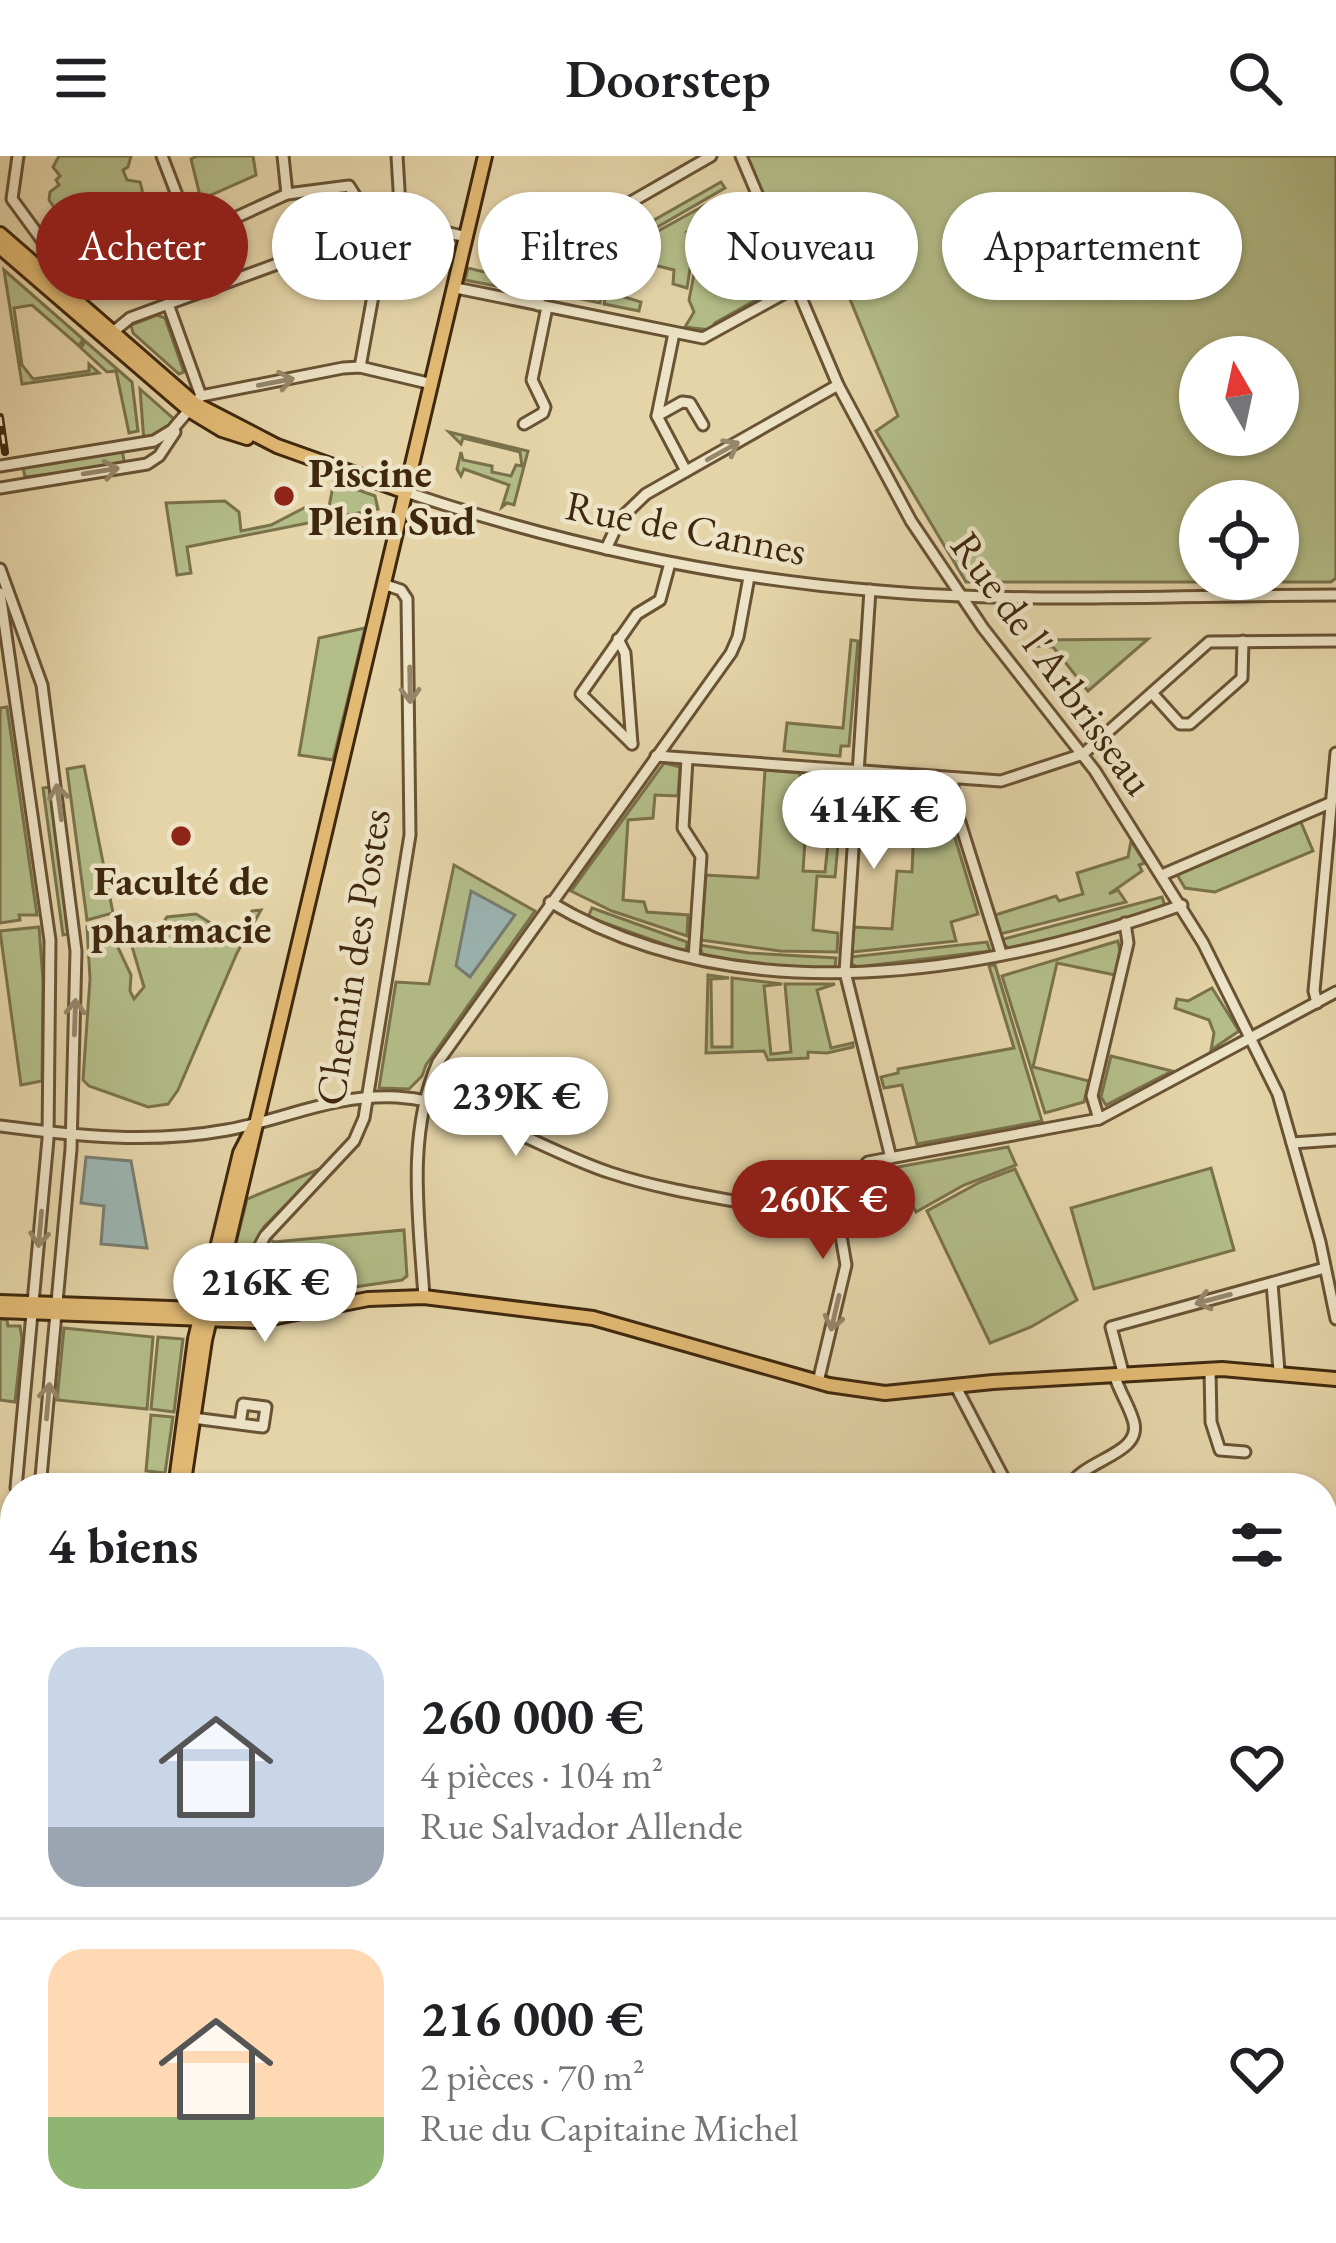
<!DOCTYPE html>
<html lang="fr">
<meta charset="utf-8">
<style>
body{margin:0;font-family:"EB Garamond",serif;background:#f2f2f2;color:#202124;height:100vh;display:flex;flex-direction:column;font-size:45px;white-space:nowrap}
*{box-sizing:border-box;margin:0}
p{font-size:39px;color:#757577}
.icon{flex:none;width:66px;height:66px;fill:none;stroke:currentColor;stroke-width:2;stroke-linecap:round;stroke-linejoin:round}
.map{position:relative;flex:1;overflow:hidden}
.details{position:absolute;left:0px;top:1317px;width:1338px;height:771px;display:flex;flex-direction:column;background:#fff;border-radius:48px 48px 0 0;box-shadow:0 3px 9px #0004}
.details>*{flex:none}
.guide{position:absolute;left:36px;top:36px;width:1266px;height:108px;display:flex;gap:24px}
.needle{width:78px;rotate:351deg}
.tools{position:absolute;left:1179px;top:180px;display:grid;gap:24px}
.tools a{display:grid;place-items:center;width:120px;height:120px;border-radius:50%;background:#fff;box-shadow:0 3px 9px #0004;font-size:60px}
.price{position:absolute;translate:-50% -102px;padding:0 27px;border-radius:42px;background:#fff;color:#222;font-size:39px;line-height:78px;filter:drop-shadow(0 3px 6px #0008)}
.price::after{content:'';position:absolute;left:50%;top:72px;width:36px;height:27px;margin-left:-18px;background:inherit;clip-path:polygon(0 0,100% 0,50% 100%)}
.price.on{background:#8f2418;color:#fff}
ul{padding:0;list-style:none}
li{display:flex;align-items:center;gap:36px;height:300px;padding:0 48px}
li+li{border-top:3px solid #e0e0e0}
li span{display:grid;place-items:center;flex:none;width:336px;height:240px;border-radius:36px;color:#555}
li>.icon{margin-inline-start:auto}
span .icon{width:144px;height:144px;fill:#fffc;stroke-width:1}
li b{font-size:51px}
h2{display:flex;justify-content:space-between;align-items:center;height:144px;padding:0 48px;font-size:51px}
.chip{padding:0 42px;border-radius:54px;background:#fff;box-shadow:0 3px 9px #0004;font-size:42px;line-height:108px}
.chip.on{background:#8f2418;color:#fff}
header{display:flex;justify-content:space-between;align-items:center;height:156px;padding:0 48px;background:#fff;font-size:54px;font-weight:600}
.map>svg:first-child{display:block}
</style>
<header><svg class="icon" aria-label="menu" viewBox="0 0 24 24"><path d="M4 6h16M4 12h16M4 18h16"/></svg>Doorstep<svg class="icon" aria-label="search" viewBox="0 0 24 24"><circle cx="10" cy="10" r="6"/><path d="M15 15l6 6"/></svg></header>
<div class="map">
<svg width="1336" height="2087" viewBox="0 0 1336 2087">
<rect width="100%" height="100%" fill="#e4d4a8"/>
<filter id="stains"><feTurbulence type="fractalNoise" baseFrequency=".00167" numOctaves="4"/><feColorMatrix values="0 0 0 0 .2 0 0 0 0 .09 0 0 0 0 .02 0 0 0 .5 -.17"/></filter>
<radialGradient id="worn" r=".72"><stop offset=".6" stop-color="#630" stop-opacity="0"/><stop offset="1" stop-color="#630" stop-opacity=".3"/></radialGradient>
<g fill="#b3bd88" stroke="#7a724b" stroke-width="3" fill-rule="evenodd">
<path d="M59 0H131L128 11 123 14 127 24 140 26C148 48 136 72 115 80L105 71 94 74 92 88 85 91 89 102 78 105 69 116 56 105 62 102 63 96 53 79 65 84 74 78 72 65 76 61 69 52 56 54 49 44 50 36 59 29 56 24 60 20 53 11Z"/>
<polygon points="197,0 253,0 256,19 209,40 222,65 194,73 185,50 201,44 191,3"/>
<path d="M747 0H1336V422L1331 426H966L876 275 898 260 824 80 786 94 778 77 783 69 777 58H771ZM1200 201H1278V279H1200ZM1200 345H1278V423H1200Z"/>
<polygon points="721,26 725,32 609,99 600,147 554,137 555,133 569,135 575,109"/>
<polygon points="707,48 714,61 689,75 696,75 687,132 673,128 674,114 650,108 647,117 631,114 624,141 641,146 639,155 604,148 613,100"/>
<polygon points="703,71 738,131 751,124 761,141 715,167 710,174 685,171 694,156 689,144"/>
<polygon points="541,83 527,136 465,124 468,112 484,116"/>
<polygon points="4,114 83,183 79,190 32,149 14,152 22,209 33,223 89,215 89,208 99,217 22,228"/>
<polygon points="157,159 165,162 184,216 179,218 133,177 131,169"/>
<polygon points="85,185 132,226 138,275 129,277 116,215 107,216 81,192"/>
<polygon points="140,233 175,264 166,275 144,286"/>
<polygon points="449,276 528,295 514,349 507,347 502,351 509,329 464,313 461,320 457,313 461,296 463,304 492,310 492,316 511,320 516,309 522,310 520,296 463,282 461,288"/>
<polygon points="122,294 125,309 25,321 23,311"/>
<polygon points="334,325 375,340 378,353 187,391 191,417 177,419 166,347 225,345 239,356 241,375 271,369 304,352 328,356"/>
<polygon points="365,472 333,604 299,599 319,482"/>
<polygon points="1148,483 1088,535 1053,491 1037,490 1037,484"/>
<polygon points="851,484 858,485 849,590 841,590 840,600 784,595 787,567 843,572"/>
<polygon points="7,551 37,759 19,759 20,764 0,767 0,552"/>
<polygon points="664,607 680,611 678,640 655,639 653,662 628,664 623,744 644,746 647,756 688,759 687,780 612,755 571,735"/>
<polygon points="84,610 113,757 87,764 67,613"/>
<polygon points="765,614 800,617 797,662 835,664 829,670 839,671 838,683 828,682 828,671 806,669 803,715 825,716 828,687 838,688 835,721 817,720 813,774 838,777 837,796 780,795 701,784 706,719 758,722"/>
<polygon points="894,625 939,629 978,758 951,766 956,785 852,796 854,771 892,773 897,715 912,716 914,669 891,666"/>
<polygon points="51,631 68,778 63,779 43,632"/>
<polygon points="1300,664 1313,695 1215,736 1185,732 1176,717"/>
<polygon points="1131,685 1145,707 1139,709 1142,715 1109,738 1118,734 1126,746 1000,778 995,759 1056,740 1059,745 1083,738 1077,717 1128,701"/>
<polygon points="454,709 535,755 426,909 422,920 409,933 379,932 396,826 429,828"/>
<polygon points="1162,741 1165,750 1061,781 1008,792 1000,784"/>
<polygon points="592,752 687,786 686,796 588,761"/>
<path d="M261 754 237 797 178 934 168 948 148 951 89 930 83 924 90 823 87 771 107 768 131 819 130 835 134 843 144 831 131 787 153 782 167 761 196 758C216 769 222 781 246 771L252 755Z"/>
<polygon points="39,771 43,825 42,925 21,929 0,775"/>
<polygon points="1118,785 1120,795 1115,819 1057,807 1033,911 1089,925 1084,946 1045,957 1002,820"/>
<polygon points="987,786 990,795 857,811 850,807 850,801"/>
<polygon points="699,789 749,797 836,802 835,812 775,811 703,800"/>
<polygon points="995,809 1042,965 917,988 902,929 884,932 881,921 898,917 898,913 1014,892 989,810"/>
<polygon points="708,819 729,822 711,823 712,891 732,891 732,822 782,828 764,830 771,898 791,896 785,828 835,828 817,834 831,892 853,887 853,891 827,897 808,896 808,902 768,904 764,895 706,897"/>
<polygon points="1212,832 1239,875 1211,894 1214,877 1209,864 1175,852 1177,843 1188,845"/>
<polygon points="1111,900 1172,915 1106,949 1101,941"/>
<polygon points="1008,991 1016,1009 964,1029 916,1056 892,1012"/>
<polygon points="322,1012 264,1071 230,1138 224,1136 247,1043"/>
<polygon points="1211,1012 1234,1094 1094,1133 1071,1052"/>
<polygon points="1015,1013 1077,1144 1031,1171 990,1187 927,1055 980,1026"/>
<polygon points="404,1074 407,1120 402,1124 266,1144 237,1143 269,1083 274,1086"/>
<polygon points="0,1163 7,1164 8,1170 20,1170 22,1183 15,1246 0,1244"/>
<polygon points="64,1172 153,1181 147,1253 57,1244"/>
<polygon points="158,1181 183,1183 174,1256 151,1253"/>
<polygon points="151,1259 173,1261 165,1317 146,1315"/>
<polygon points="0,2070 123,2080 122,2087 0,2087"/>
</g>
<g fill="#9bb5b3" stroke="#777d71" stroke-width="3">
<polygon points="471,735 515,759 470,821 456,810"/>
<polygon points="86,1001 131,1005 147,1092 101,1088 104,1050 81,1047"/>
</g>
<g fill="none" stroke-linecap="round" stroke-linejoin="round">
<defs>
<g id="minor">
<polyline points="18,0 12,43 50,95 53,103 45,118"/>
<polyline points="397,0 400,50"/>
<polyline points="741,0 838,229 911,365 983,472 1095,615 1203,787 1278,938 1320,1086 1336,1163"/>
<polyline points="287,38 349,30 368,60"/>
<circle cx="387" cy="67" r="19"/>
<polyline points="408,68 467,81"/>
<polyline points="193,81 287,38 283,0"/>
<polyline points="61,131 193,81 162,0"/>
<polyline points="456,132 703,182 796,131"/>
<polyline points="168,148 201,240"/>
<polyline points="538,149 551,92 711,0"/>
<polyline points="113,176 130,162 367,75"/>
<polyline points="674,177 657,260 686,315"/>
<polyline points="360,211 383,85"/>
<polyline points="657,260 682,246 690,247 703,269"/>
<polyline points="524,268 543,257 545,251 532,224 547,151"/>
<polyline points="0,310 154,285 172,274 201,240 343,212 360,211 432,228"/>
<polyline points="0,332 147,308 159,300 175,276"/>
<path d="M406 336C560 388 717 422 879 435 1030 448 1184 439 1336 439"/>
<polyline points="606,393 620,363 646,338 838,229"/>
<polyline points="0,413 42,529 76,795 71,993 40,1332"/>
<polyline points="870,434 845,816 891,1002"/>
<polyline points="0,437 50,784 48,983 16,1332"/>
<polyline points="618,483 625,497 632,588"/>
<polyline points="1152,537 1180,568 1190,568 1242,522 1243,485"/>
<polyline points="632,588 581,538 637,458 660,444 670,407"/>
<polyline points="656,600 1001,625 1083,598 1209,486 1336,485"/>
<polyline points="687,603 683,672 701,700 694,802"/>
<polyline points="953,622 953,644 1001,797"/>
<polyline points="1162,719 1330,647"/>
<path d="M550 746C739 859 985 819 1182 749"/>
<polyline points="1317,847 1314,835 1336,597"/>
<polyline points="1099,963 1092,940 1128,787 1125,767"/>
<path d="M0 970C78 980 150 988 227 974 287 963 333 938 397 941 475 946 538 993 611 1017 678 1039 749 1045 816 1062L841 1080 846 1109 818 1226"/>
<polyline points="1292,987 1336,984"/>
<path d="M835 1074C858 1055 849 1025 868 1006L1099 963 1336 836"/>
<polyline points="1272,1127 1279,1215"/>
<path d="M424 1141C419 1062 406 980 438 906L731 497 738 481 749 421"/>
<polyline points="225,1154 265,1080 354,985 364,962 410,679 407,443 401,434 383,428"/>
<polyline points="1210,1214 1211,1266 1220,1294 1245,1296"/>
<polyline points="1124,1220 1111,1171 1325,1112"/>
<polyline points="956,1231 1009,1332"/>
<polyline points="193,1262 263,1271 266,1251 243,1248 240,1268"/>
<path d="M1068 1332C1083 1303 1141 1299 1134 1267 1130 1251 1120 1237 1115 1221"/>
<polyline points="1323,1364 1336,1362"/>
<polyline points="0,1499 15,1341"/>
<polyline points="15,1592 11,1639 15,1694"/>
<polyline points="1323,1636 1336,1636"/>
<polyline points="1323,1643 1336,1645"/>
<polyline points="0,1736 15,1778"/>
<polyline points="1323,1843 1336,1844"/>
<polyline points="1129,2087 1136,2073"/>
</g>
<g id="major">
<polyline points="0,78 194,247 277,290 406,336"/>
<polyline points="0,91 189,254 222,274 247,282"/>
<polyline points="0,1146 287,1156"/>
<polyline points="0,1155 256,1165 368,1143 424,1141 593,1162 829,1229 885,1237 993,1226 1222,1213 1336,1223"/>
<polyline points="175,1332 195,1183 240,997 254,970"/>
<polyline points="183,1332 205,1184 485,0"/>
<polyline points="140,2087 141,2073"/>
</g>
</defs>
<use href="#minor" stroke="#695334" stroke-width="15"/>
<use href="#major" stroke="#40280e" stroke-width="18"/>
<use href="#minor" stroke="#ede3c6" stroke-width="9"/>
<use href="#major" stroke="#e2ba74" stroke-width="12"/>
<defs>
<polyline id="rail" points="0,261 5,296"/>
</defs>
<use href="#rail" stroke="#40280e" stroke-width="8"/>
<use href="#rail" stroke="#ede3c6" stroke-width="3" stroke-dasharray="9" stroke-linecap="butt"/>
</g>
<defs><path id="oneway-shaft" d="M-6 0H5M1.5-3L5.5 0L1.5 3" fill="none" stroke-width="1.6" stroke-linecap="round" stroke-linejoin="round" transform="scale(3)"/></defs>
<g stroke="#96866a">
<use href="#oneway-shaft" transform="translate(276 226) rotate(-11)"/>
<use href="#oneway-shaft" transform="translate(723 295) rotate(-29)"/>
<use href="#oneway-shaft" transform="translate(101 315) rotate(-9)"/>
<use href="#oneway-shaft" transform="translate(410 529) rotate(89)"/>
<use href="#oneway-shaft" transform="translate(59 646) rotate(-98)"/>
<use href="#oneway-shaft" transform="translate(75 861) rotate(-88)"/>
<use href="#oneway-shaft" transform="translate(40 1073) rotate(95)"/>
<use href="#oneway-shaft" transform="translate(1213 1143) rotate(165)"/>
<use href="#oneway-shaft" transform="translate(835 1157) rotate(103)"/>
<use href="#oneway-shaft" transform="translate(48 1245) rotate(-85)"/>
</g>
<g fill="#8f2418" stroke="#ede3c6" stroke-width="4.5">
<circle cx="284" cy="340" r="12"/>
<circle cx="181" cy="680" r="12"/>
</g>
<g text-anchor="middle" stroke-width="9" stroke-linejoin="round" paint-order="stroke">
<g font-size="42" font-weight="bold" fill="#40280e" stroke="#ede3c6" text-anchor="start">
<text x="308" y="331">Piscine<tspan x="308" dy="48">Plein Sud</tspan></text>
<text x="181" y="739" text-anchor="middle">Faculté de<tspan x="181" dy="48">pharmacie</tspan></text>
</g>
<g font-size="42" fill="#40280e" stroke="#ede3c6">
<text transform="translate(686 371) rotate(11)" y="15">Rue de Cannes</text>
<text transform="translate(1053 507) rotate(54)" y="15">Rue de l'Arbrisseau</text>
<text transform="translate(352 801) rotate(-81)" y="15">Chemin des Postes</text>
</g>
</g>
<rect width="100%" height="100%" filter="url(#stains)"/>
<rect width="100%" height="100%" fill="url(#worn)"/>
</svg>
<div class="tools">
<a><svg class="needle" viewBox="-14 -14 28 28"><path d="M0-13l5 13h-10z" fill="#e53935"/><path d="M0 13l5-13h-10z" fill="#757577"/></svg></a>
<a><svg class="icon" aria-label="locate" viewBox="0 0 24 24"><circle cx="12" cy="12" r="6"/><path d="M12 2v4M12 18v4M2 12h4M18 12h4"/></svg></a>
</div>
<b class="price" style="left:874px;top:716px">414K €</b>
<b class="price" style="left:516px;top:1003px">239K €</b>
<b class="price on" style="left:823px;top:1106px">260K €</b>
<b class="price" style="left:265px;top:1189px">216K €</b>
<div class="guide">
<a class="chip on">Acheter</a>
<a class="chip">Louer</a>
<a class="chip">Filtres</a>
<a class="chip">Nouveau</a>
<a class="chip">Appartement</a>
</div>
<section class="details">
<h2>4 biens<svg class="icon" aria-label="filters" viewBox="0 0 24 24"><path d="M4 7h16M4 17h16"/><circle cx="9" cy="7" r="2"/><circle cx="15" cy="17" r="2"/></svg></h2>
<ul>
<li><span style="background:linear-gradient(#c9d6e8 75%,#9aa5b1 0)"><svg class="icon" aria-label="home" viewBox="0 0 24 24"><path d="M3 11l9-7 9 7M6 9v11h12V9"/></svg></span><div><b>260 000 €</b><p>4 pièces · 104 m²</p><p>Rue Salvador Allende</p></div><svg class="icon" aria-label="heart" viewBox="0 0 24 24"><path d="M12 20l-8-8c-3-5 5-10 8-4 3-6 11-1 8 4z"/></svg></li>
<li><span style="background:linear-gradient(#ffd9b3 70%,#8fb573 0)"><svg class="icon" aria-label="home" viewBox="0 0 24 24"><path d="M3 11l9-7 9 7M6 9v11h12V9"/></svg></span><div><b>216 000 €</b><p>2 pièces · 70 m²</p><p>Rue du Capitaine Michel</p></div><svg class="icon" aria-label="heart" viewBox="0 0 24 24"><path d="M12 20l-8-8c-3-5 5-10 8-4 3-6 11-1 8 4z"/></svg></li>
</ul>
</section>
</div>
